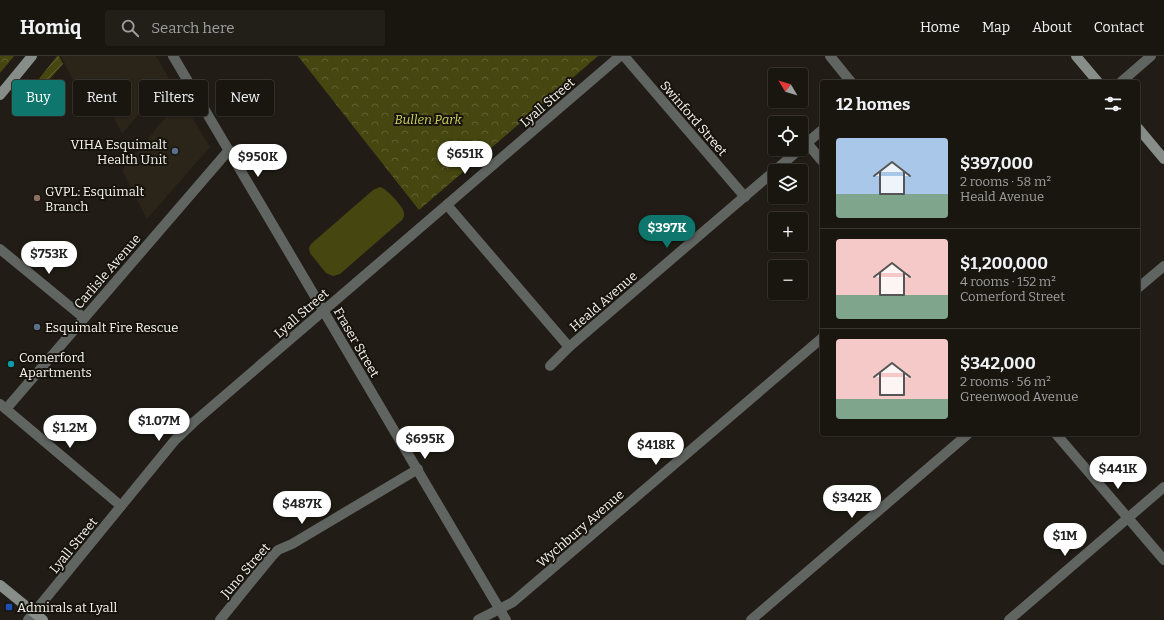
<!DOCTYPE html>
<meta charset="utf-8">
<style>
body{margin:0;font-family:Bitter,serif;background:#221f19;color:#f1f3f6;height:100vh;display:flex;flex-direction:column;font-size:15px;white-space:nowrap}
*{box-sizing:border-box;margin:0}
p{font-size:13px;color:#9f9f9f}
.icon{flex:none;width:22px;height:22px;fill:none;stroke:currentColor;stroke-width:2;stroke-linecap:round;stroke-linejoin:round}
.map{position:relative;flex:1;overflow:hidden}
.sheet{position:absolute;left:820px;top:24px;width:320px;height:356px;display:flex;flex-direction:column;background:#191610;border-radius:4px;box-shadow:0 1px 3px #0004,0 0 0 1px #373530}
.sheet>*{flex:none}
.hud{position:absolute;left:12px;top:24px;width:380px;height:36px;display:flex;gap:8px}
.needle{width:26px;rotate:308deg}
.fabs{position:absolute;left:768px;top:12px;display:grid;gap:8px}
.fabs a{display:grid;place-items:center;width:40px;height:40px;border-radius:4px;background:#191610;box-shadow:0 1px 3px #0004,0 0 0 1px #373530;font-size:20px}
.price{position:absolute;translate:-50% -34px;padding:0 9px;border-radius:14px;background:#fff;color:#222;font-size:13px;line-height:26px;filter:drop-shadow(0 1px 2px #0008)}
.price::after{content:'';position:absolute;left:50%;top:24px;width:12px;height:9px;margin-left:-6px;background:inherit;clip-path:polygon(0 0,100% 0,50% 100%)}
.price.current{background:#0f766e;color:#fff}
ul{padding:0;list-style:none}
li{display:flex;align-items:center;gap:12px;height:100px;padding:0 16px}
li+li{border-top:1px solid #373530}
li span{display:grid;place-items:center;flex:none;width:112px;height:80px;border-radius:4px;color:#555}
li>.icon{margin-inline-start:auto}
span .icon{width:48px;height:48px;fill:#fffc;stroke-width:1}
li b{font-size:17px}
h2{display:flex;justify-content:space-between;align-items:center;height:48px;padding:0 16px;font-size:17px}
.chip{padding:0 14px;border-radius:4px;background:#191610;box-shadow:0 1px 3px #0004,0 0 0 1px #373530;font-size:14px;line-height:36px}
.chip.current{background:#0f766e;color:#fff}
header{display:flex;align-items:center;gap:24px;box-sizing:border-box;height:56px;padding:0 20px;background:#191610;border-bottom:1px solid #373530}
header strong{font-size:19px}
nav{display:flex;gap:22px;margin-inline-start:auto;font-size:14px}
.search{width:280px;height:36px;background:#221f19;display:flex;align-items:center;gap:10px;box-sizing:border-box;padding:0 14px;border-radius:4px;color:#9f9f9f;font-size:15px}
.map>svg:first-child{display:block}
</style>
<header>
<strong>Homiq</strong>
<div class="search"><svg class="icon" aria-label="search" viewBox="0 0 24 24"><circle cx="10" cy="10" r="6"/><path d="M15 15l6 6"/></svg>Search here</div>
<nav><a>Home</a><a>Map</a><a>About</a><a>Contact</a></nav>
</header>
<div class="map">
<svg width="1164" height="564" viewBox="0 0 1164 564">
<defs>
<pattern id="park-crowns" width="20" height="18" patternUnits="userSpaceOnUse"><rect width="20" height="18" fill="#454610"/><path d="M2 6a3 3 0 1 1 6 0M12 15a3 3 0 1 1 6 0" fill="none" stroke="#616133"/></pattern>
<pattern id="garden-furrows" width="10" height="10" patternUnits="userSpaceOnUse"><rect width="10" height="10" fill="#454610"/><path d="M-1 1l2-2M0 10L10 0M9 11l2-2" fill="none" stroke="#616133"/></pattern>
</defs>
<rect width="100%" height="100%" fill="#211d16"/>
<g fill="#2b2418">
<polygon points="61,0 156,0 169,22 122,78 100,34 86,50"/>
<polygon points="181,43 210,91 147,163 122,114"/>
</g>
<path fill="#454610" d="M380 131C387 133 400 148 403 154 405 158 404 161 402 164L340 218 333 220 326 217 310 197 309 192 311 188 373 134Z"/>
<g fill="url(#park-crowns)">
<polygon points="0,0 14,0 0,17"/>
<polygon points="298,0 598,0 419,154"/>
</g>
<polygon fill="url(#garden-furrows)" points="57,0 59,0 63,8 49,24 48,24 34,40 37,43 35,45 30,40 33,35 31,33"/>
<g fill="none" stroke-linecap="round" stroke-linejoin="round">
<g stroke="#616562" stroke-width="10">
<polyline points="173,0 506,564"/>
<polyline points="624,0 745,141"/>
<polyline points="830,0 851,26"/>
<polyline points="1121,26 1151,0"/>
<polyline points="807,87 822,105"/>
<polyline points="801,92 822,74"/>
<polyline points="447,149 569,291"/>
<polyline points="0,193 84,262"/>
<polyline points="1138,232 1164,210"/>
<polyline points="550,310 569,291 800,93"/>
<polyline points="0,348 121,450"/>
<polyline points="6,353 229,94"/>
<polyline points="1056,378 1164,504"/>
<polyline points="28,564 175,384 194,366 620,0"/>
<polyline points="220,564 272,500 278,494 292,488 418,413"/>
<polyline points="478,564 513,546 822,282"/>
<polyline points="751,564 968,378"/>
<polyline points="1009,564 1164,431"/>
</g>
<g stroke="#878e89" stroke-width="10">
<polyline points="1076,0 1098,26"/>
<polyline points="0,39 32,0"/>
<polyline points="1138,72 1164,103"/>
<polyline points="0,529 43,564"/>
</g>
</g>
<g fill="#5c6f8a" stroke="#17140d" stroke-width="1.5">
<circle cx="175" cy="95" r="4"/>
<circle cx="37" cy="271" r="4"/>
</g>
<circle fill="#8d6e63" stroke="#17140d" stroke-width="1.5" cx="37" cy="142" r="4"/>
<circle fill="#0f9aa8" stroke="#17140d" stroke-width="1.5" cx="11" cy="308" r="4"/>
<rect fill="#1a4fb4" stroke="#17140d" stroke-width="1.5" x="5" y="547" width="8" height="8" rx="2"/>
<g text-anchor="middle" stroke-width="4" stroke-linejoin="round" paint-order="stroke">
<g font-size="13" fill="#f7f4ef" stroke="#17140d">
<text transform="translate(547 46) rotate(-41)" y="5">Lyall Street</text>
<text transform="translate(694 62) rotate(49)" y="5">Swinford Street</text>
<text transform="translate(107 215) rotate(-49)" y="5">Carlisle Avenue</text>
<text transform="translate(603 245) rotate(-41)" y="5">Heald Avenue</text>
<text transform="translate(301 257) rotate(-41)" y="5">Lyall Street</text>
<text transform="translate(357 286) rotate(60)" y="5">Fraser Street</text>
<text transform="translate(580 472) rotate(-41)" y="5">Wychbury Avenue</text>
<text transform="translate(73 489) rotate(-51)" y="5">Lyall Street</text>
<text transform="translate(245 514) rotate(-49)" y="5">Juno Street</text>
</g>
<g font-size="13" font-style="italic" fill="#cdd35b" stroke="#17140d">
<text x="428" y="68">Bullen Park</text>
</g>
<g font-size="13" fill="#f7f4ef" stroke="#17140d" text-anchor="start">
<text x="167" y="93" text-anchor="end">VIHA Esquimalt<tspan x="167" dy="15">Health Unit</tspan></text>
<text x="45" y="140">GVPL: Esquimalt<tspan x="45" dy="15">Branch</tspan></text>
<text x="45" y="276">Esquimalt Fire Rescue</text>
<text x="19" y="306">Comerford<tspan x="19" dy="15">Apartments</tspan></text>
<text x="17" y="556">Admirals at Lyall</text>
</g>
</g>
</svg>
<div class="fabs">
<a><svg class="needle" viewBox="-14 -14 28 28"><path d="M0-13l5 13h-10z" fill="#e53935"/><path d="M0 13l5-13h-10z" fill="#9f9f9f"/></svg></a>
<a><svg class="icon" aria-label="locate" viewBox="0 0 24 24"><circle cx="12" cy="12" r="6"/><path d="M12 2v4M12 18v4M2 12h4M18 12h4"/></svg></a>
<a><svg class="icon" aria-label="layers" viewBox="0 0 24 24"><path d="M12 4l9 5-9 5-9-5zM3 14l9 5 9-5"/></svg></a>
<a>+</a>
<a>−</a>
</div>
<b class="price" style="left:465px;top:119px">$651K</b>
<b class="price" style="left:258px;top:122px">$950K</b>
<b class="price current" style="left:667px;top:193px">$397K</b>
<b class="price" style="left:49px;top:219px">$753K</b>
<b class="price" style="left:159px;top:386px">$1.07M</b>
<b class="price" style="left:70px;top:393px">$1.2M</b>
<b class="price" style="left:425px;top:404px">$695K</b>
<b class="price" style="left:656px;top:410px">$418K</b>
<b class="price" style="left:1118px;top:434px">$441K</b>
<b class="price" style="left:852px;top:463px">$342K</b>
<b class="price" style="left:302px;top:469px">$487K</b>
<b class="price" style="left:1065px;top:501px">$1M</b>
<div class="hud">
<a class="chip current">Buy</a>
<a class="chip">Rent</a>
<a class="chip">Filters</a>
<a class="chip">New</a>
</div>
<section class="sheet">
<h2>12 homes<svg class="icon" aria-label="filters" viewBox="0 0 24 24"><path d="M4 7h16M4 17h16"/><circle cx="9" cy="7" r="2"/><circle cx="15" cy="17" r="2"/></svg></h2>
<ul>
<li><span style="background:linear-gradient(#a9c7e8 70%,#7fa58c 0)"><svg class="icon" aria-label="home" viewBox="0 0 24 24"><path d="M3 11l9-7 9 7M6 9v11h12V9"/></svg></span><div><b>$397,000</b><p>2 rooms · 58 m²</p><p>Heald Avenue</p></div></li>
<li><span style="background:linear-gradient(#f6c9c9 70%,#7fa58c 0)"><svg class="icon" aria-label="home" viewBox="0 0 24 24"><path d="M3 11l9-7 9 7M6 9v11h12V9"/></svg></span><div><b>$1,200,000</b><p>4 rooms · 152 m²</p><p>Comerford Street</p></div></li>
<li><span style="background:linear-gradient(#f6c9c9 75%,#7fa58c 0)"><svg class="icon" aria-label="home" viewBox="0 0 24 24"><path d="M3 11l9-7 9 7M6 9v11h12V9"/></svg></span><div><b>$342,000</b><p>2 rooms · 56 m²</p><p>Greenwood Avenue</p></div></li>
</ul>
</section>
</div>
